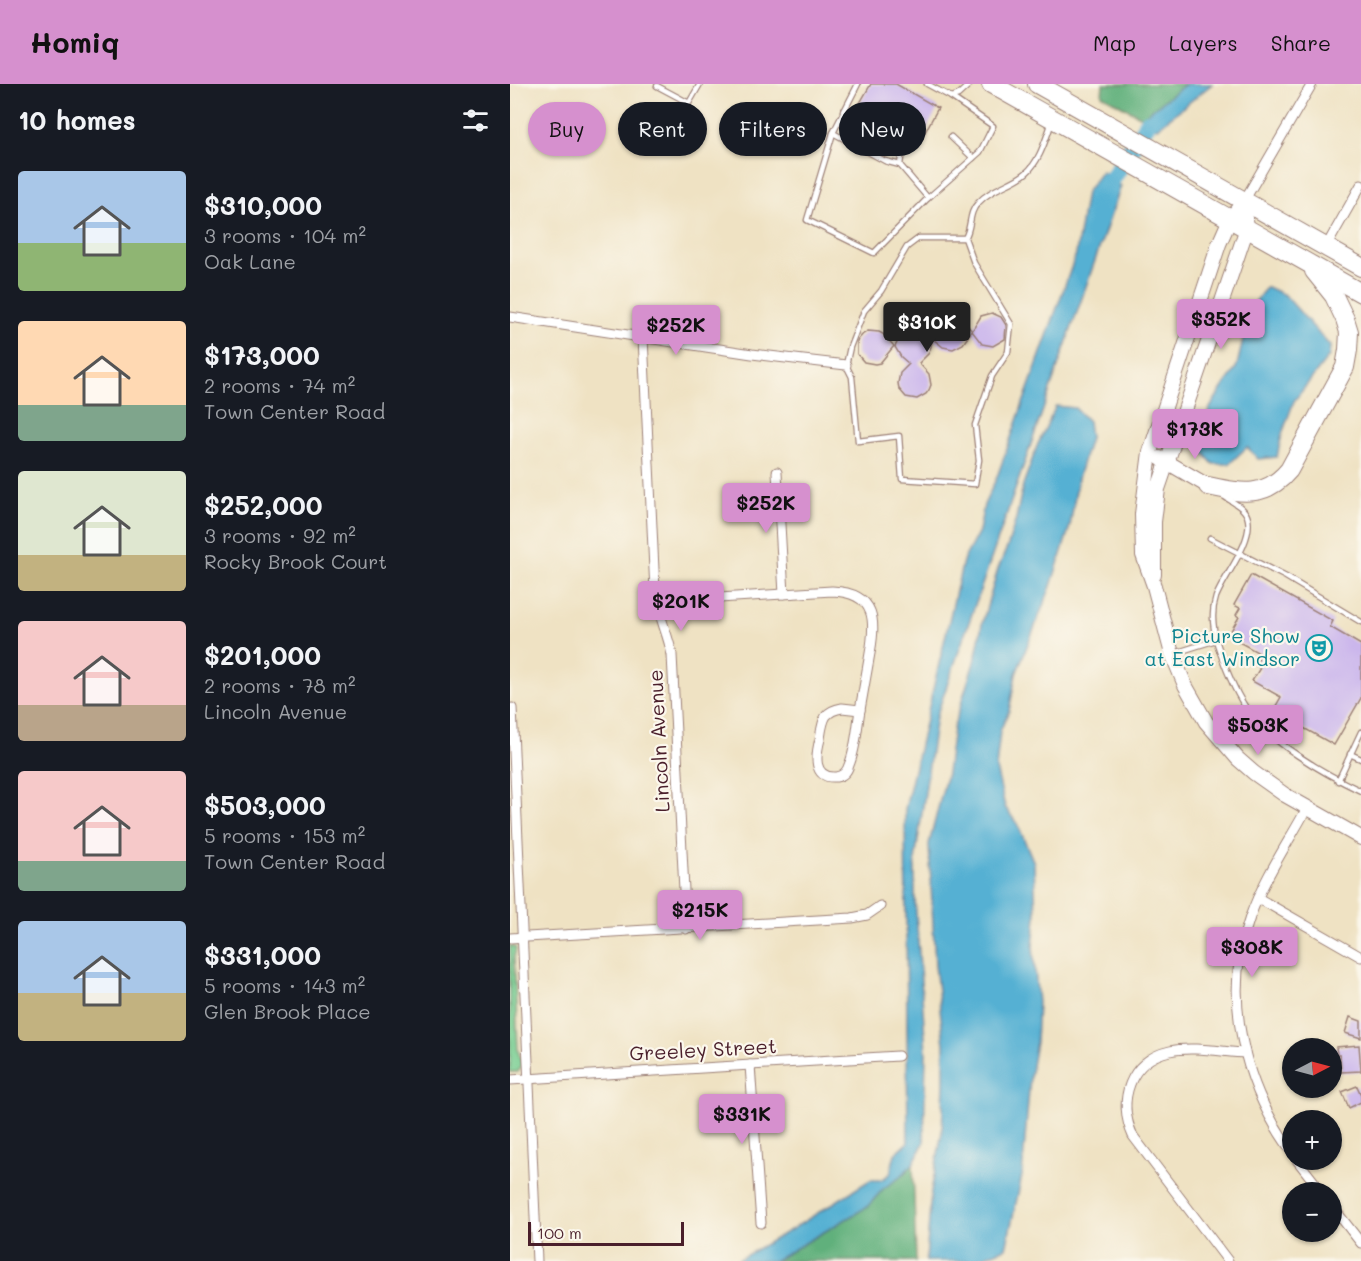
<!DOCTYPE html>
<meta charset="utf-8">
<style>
body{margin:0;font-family:Mali,sans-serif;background:#20242c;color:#f1f3f6;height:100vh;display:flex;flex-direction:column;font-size:22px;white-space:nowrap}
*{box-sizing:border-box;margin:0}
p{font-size:20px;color:#9ea1a6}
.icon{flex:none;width:33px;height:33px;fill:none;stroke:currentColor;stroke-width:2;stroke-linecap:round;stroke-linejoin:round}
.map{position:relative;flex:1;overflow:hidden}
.side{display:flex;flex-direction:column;background:#171b24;width:510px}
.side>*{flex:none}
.guide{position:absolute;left:18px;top:18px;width:570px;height:54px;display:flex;gap:12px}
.needle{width:39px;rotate:84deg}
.fabs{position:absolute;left:772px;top:954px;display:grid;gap:12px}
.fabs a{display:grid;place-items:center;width:60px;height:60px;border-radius:50%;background:#171b24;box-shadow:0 2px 4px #0004;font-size:30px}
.scale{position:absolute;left:18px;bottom:15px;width:156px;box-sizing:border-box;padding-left:6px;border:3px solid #4a1f2b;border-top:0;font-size:16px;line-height:21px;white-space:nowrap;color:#4a1f2b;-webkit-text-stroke:4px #fbf7ec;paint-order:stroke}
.price{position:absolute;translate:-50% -51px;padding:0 14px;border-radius:6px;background:#d690ce;color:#111;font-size:20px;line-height:39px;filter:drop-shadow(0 2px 3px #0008)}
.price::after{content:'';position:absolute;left:50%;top:36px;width:18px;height:14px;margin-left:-9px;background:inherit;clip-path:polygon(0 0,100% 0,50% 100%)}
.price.on{background:#222;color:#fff}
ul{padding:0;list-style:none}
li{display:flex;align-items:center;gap:18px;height:150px;padding:0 18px}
li span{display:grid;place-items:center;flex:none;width:168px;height:120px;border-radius:6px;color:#555}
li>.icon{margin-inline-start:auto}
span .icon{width:72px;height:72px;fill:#fffc;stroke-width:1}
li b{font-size:26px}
h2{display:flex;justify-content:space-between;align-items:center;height:72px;padding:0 18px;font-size:26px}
.pill{padding:0 21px;border-radius:27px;background:#171b24;box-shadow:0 2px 4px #0004;font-size:21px;line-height:54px}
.pill.on{background:#d690ce;color:#111}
header{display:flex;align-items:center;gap:36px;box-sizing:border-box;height:84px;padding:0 30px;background:#d690ce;color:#111}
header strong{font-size:28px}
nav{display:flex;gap:33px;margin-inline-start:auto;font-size:21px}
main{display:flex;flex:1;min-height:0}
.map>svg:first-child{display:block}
</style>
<header>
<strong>Homiq</strong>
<nav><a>Map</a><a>Layers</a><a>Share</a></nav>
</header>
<main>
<section class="side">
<h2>10 homes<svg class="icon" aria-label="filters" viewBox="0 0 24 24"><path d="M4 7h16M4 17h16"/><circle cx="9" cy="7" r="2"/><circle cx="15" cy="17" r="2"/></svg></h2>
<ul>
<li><span style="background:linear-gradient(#a9c7e8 60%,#8fb573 0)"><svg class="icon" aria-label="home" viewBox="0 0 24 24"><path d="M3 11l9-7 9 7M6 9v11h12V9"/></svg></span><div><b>$310,000</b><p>3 rooms · 104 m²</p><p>Oak Lane</p></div></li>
<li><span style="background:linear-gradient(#ffd9b3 70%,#7fa58c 0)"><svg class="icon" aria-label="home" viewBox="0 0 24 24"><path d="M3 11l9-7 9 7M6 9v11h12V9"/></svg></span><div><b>$173,000</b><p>2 rooms · 74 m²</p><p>Town Center Road</p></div></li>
<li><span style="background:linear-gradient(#dfe7d0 70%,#c2b280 0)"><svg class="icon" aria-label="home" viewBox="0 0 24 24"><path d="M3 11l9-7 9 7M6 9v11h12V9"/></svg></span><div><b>$252,000</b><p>3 rooms · 92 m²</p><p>Rocky Brook Court</p></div></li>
<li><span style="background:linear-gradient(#f6c9c9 70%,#b9a48a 0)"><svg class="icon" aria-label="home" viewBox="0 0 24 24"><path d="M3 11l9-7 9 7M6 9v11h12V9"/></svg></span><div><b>$201,000</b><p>2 rooms · 78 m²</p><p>Lincoln Avenue</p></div></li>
<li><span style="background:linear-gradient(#f6c9c9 75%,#7fa58c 0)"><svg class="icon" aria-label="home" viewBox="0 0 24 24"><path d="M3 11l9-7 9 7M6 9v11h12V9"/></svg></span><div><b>$503,000</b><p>5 rooms · 153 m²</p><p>Town Center Road</p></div></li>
<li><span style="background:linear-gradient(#a9c7e8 60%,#c2b280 0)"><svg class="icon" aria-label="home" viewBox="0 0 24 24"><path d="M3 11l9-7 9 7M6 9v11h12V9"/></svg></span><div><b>$331,000</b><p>5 rooms · 143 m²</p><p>Glen Brook Place</p></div></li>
</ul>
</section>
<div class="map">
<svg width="851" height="1177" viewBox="0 0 851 1177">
<rect width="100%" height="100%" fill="#fbf7ec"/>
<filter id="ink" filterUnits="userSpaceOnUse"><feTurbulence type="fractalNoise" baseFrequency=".0167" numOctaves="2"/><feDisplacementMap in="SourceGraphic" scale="12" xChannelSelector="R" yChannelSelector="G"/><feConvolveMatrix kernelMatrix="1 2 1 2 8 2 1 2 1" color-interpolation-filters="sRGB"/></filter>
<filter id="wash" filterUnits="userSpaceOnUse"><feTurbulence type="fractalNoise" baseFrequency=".008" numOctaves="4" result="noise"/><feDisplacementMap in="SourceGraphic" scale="24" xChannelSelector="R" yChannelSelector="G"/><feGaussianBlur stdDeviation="1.35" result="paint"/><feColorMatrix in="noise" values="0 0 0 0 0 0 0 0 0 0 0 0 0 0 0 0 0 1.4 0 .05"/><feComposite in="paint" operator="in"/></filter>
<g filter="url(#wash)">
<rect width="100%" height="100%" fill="#efe2c3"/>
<polygon fill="#77cd91" stroke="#60765e" stroke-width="1.5" points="0,861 5,863 6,865 4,873 8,966 12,981 8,988 0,988"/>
<g fill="#61b07b" stroke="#566853" stroke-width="1.5">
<polygon points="593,0 676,0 632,33 592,11"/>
<polygon points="403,1080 406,1177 264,1177 357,1123 374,1104 389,1094"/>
</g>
<g fill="#55b0d3" stroke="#50687f" stroke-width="1.5">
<polygon points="676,0 702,0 647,44 632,33"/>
<polygon points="592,87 611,102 426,633 405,777 405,815 416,967 414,1058 403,1080 389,1094 374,1104 357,1123 264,1177 226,1177 284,1144 360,1096 371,1096 380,1090 385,1070 398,1058 395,725 453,477 469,447 474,421 487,393 566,170 576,108"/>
<path d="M757 203 775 211 820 262 819 272 784 317 772 350 767 373 748 375 737 363 719 380H703L690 365C691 336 699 324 715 300 719 294 725 288 727 281 736 250 733 228 757 203Z"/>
<polygon points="546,322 565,324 578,337 580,354 568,394 560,442 541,502 506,590 499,627 490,647 486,684 495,723 508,741 524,779 526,833 523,863 528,919 526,958 520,994 512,1092 496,1164 463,1177 416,1177 421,1108 432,1048 434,1000 434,960 425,881 419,760 437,689 443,645 466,572 472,540 488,485 498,461 506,435 513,401 527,362"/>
</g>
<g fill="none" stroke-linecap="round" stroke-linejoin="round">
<polyline stroke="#55b0d3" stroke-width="18" points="602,95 638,38"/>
</g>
<g id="blocks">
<g fill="#cbb6ec">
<polygon points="361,0 386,0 428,24 408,61 346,26"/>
<polygon points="482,229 491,233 496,241 495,255 483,262 472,260 462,247 471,232"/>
<polygon points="442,231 452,235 462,247 453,260 443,265 433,263 423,255 419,269 409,279 419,290 421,301 419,306 416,310 407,315 396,313 389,305 388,299 390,289 399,280 391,273 385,263 390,252 394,248 404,245 421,252 431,235"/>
<polygon points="358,247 369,248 373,250 384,262 370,279 365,280 354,278 347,270 347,257 353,250"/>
<polygon points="741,491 823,537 820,543 851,561 851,614 824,661 763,627 771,613 742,597 750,584 745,581 751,570 718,552 729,533 726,531 730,524 724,521"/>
<polygon points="840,933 851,937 851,954 835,949"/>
<polygon points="849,961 851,987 831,988 830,971 827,971 826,963"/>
<polygon points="847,1002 851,1011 851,1018 839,1024 832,1008"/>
</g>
</g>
</g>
<g filter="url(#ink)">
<use href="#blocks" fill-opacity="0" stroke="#9c8077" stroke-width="1.5"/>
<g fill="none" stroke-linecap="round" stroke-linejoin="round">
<defs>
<g id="lane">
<polyline points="348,0 323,49 297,136 364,169 418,114 470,68 483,42 441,13 448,11 460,0"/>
<polyline points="417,0 441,13"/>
<polyline points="147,2 179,19 190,0"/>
<polyline points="333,27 393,60 390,81"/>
<polyline points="323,49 375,77 390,81 418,114"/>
<polyline points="441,53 463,74"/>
<path d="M455 154 464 179 501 240 498 268 482 292 465 341 469 376 465 400 392 395 389 352 348 357 342 293 336 281 340 263 354 227 371 207 397 163 409 154H455C462 143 458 129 468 119 481 104 502 101 516 89 530 77 536 54 542 38"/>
<polyline points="700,454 776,493 851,538"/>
<path d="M706 556C713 578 723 604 736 624 757 657 815 690 851 707"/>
<path d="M665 569 706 556C703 541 701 528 706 513 714 492 743 458 738 435 736 424 724 419 715 413"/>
<polyline points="840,670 851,675"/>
<polyline points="828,697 851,648"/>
</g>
<g id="street">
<polyline points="734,117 802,0"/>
<polyline points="816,163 851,101"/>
<polyline points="0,233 242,270 336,281"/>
<path d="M133 253 145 507C147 529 158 549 162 571L176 845"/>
<polyline points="267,388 274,510"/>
<path d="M146 518 322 507C368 509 366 538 359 575 356 592 353 609 350 626"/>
<polyline points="2,624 27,1177"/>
<path d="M332 624 350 626C347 644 346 665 339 681 337 688 333 692 326 693 302 695 306 670 310 655 311 648 312 638 316 632 320 627 326 625 332 624Z"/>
<polyline points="748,814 851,873"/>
<polyline points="0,854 342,834 357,831 370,822"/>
<polyline points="240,981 251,1139"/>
<polyline points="0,996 388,972"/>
<path d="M783 1069C734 1003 711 912 740 833 754 794 778 759 797 724"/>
<polyline points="787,1076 812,1108"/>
<polyline points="822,1122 851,1159"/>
<path d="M718 1177 623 1052C607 1017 619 976 660 967 681 962 713 968 735 969"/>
</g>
<g id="secondary">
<polyline points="734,117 720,135 709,160 640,368 632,430 633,471 644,502 662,570 675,601 696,638 728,675 744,689 775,711 851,754"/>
<polyline points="650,374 698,402"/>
<polyline points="644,491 644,438 648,405 737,144 734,117"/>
</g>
<g id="highway">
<polyline points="481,0 851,209"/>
<polyline points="527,0 851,183"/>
<path d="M698 402C731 409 755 415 779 386L835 283 838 266 839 248 835 235 824 212 804 187"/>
</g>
</defs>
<use href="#lane" stroke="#9c8077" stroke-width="7"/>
<use href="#street" stroke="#9c8077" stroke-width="11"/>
<use href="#secondary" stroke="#9c8077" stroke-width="16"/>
<use href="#highway" stroke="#9c8077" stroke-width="20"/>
<use href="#lane" stroke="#fff" stroke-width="4.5"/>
<use href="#street" stroke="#fff" stroke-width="9"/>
<use href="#secondary" stroke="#fff" stroke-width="14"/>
<use href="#highway" stroke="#fff" stroke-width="18"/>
</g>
</g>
<defs>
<symbol id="theatre-ring" viewBox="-11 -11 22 22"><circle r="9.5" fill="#fbf7ec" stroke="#0f9aa8" stroke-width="1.5"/><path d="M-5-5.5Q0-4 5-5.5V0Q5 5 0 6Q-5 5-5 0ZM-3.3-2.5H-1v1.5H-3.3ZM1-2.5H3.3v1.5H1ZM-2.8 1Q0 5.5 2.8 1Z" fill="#0f9aa8"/></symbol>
</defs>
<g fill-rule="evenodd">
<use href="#theatre-ring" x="794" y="549" width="30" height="30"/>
</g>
<g text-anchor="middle" stroke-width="4.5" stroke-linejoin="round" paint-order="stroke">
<g font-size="20" fill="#0d838f" stroke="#fbf7ec" text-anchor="end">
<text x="790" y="559">Picture Show<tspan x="790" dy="23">at East Windsor</tspan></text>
</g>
<g font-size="20" fill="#4a1f2b" stroke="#fbf7ec">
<text transform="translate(149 657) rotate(-93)" y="7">Lincoln Avenue</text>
<text transform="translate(193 966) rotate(-3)" y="7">Greeley Street</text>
</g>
</g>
</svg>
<div class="fabs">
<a><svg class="needle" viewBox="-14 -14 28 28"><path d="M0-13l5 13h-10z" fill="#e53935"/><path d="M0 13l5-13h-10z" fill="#9ea1a6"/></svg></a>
<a>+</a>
<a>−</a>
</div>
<div class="scale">100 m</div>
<b class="price" style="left:711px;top:266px">$352K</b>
<b class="price on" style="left:417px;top:269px">$310K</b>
<b class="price" style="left:166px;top:272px">$252K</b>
<b class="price" style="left:685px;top:376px">$173K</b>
<b class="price" style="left:256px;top:450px">$252K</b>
<b class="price" style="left:171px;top:548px">$201K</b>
<b class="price" style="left:748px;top:672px">$503K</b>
<b class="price" style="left:190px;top:857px">$215K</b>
<b class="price" style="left:742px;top:894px">$308K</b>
<b class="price" style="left:232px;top:1061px">$331K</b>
<div class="guide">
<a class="pill on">Buy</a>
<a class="pill">Rent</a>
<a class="pill">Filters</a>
<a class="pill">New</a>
</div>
</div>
</main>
